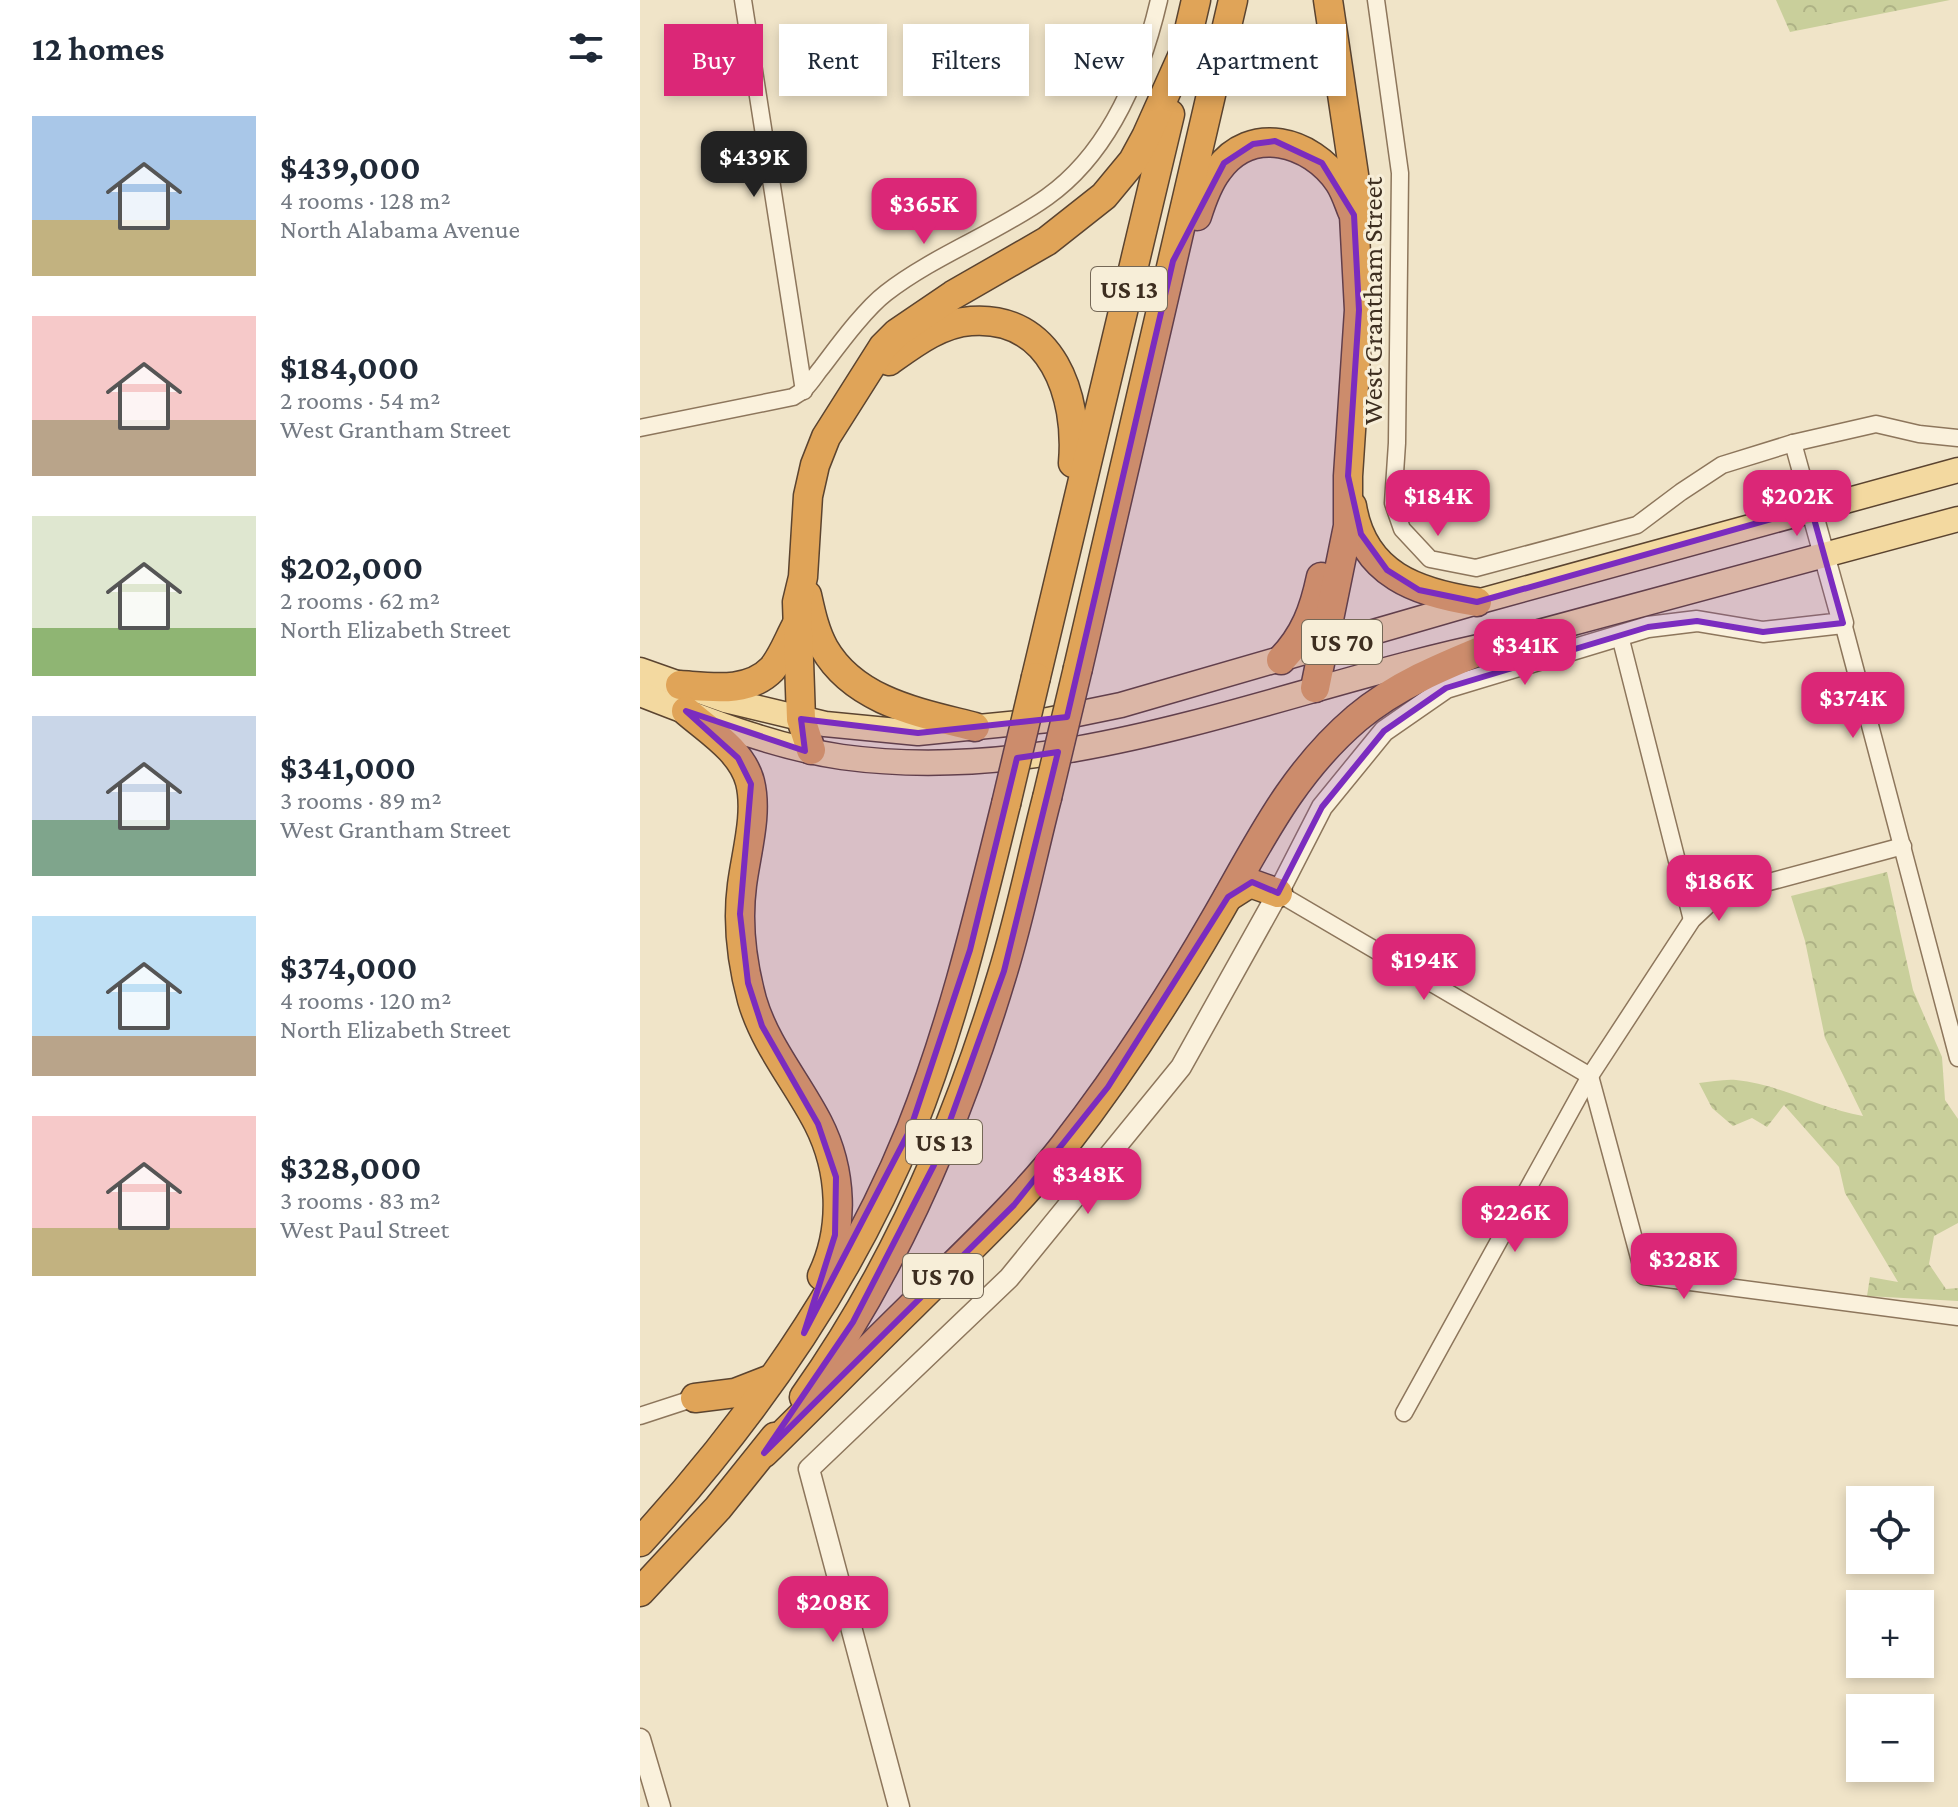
<!DOCTYPE html>
<meta charset="utf-8">
<style>
body{margin:0;font-family:"Crimson Pro",serif;background:#f6f6f7;color:#1f2937;height:100vh;display:flex;flex-direction:column;font-size:30px;white-space:nowrap}
*{box-sizing:border-box;margin:0}
p{font-size:26px;color:#747a83}
.icon{flex:none;width:44px;height:44px;fill:none;stroke:currentColor;stroke-width:2;stroke-linecap:round;stroke-linejoin:round}
.map{position:relative;flex:1;overflow:hidden}
.details{display:flex;flex-direction:column;background:#fff;width:640px}
.details>*{flex:none}
.top-card{position:absolute;left:24px;top:24px;width:760px;height:72px;display:flex;gap:16px}
.fabs{position:absolute;left:1206px;top:1486px;display:grid;gap:16px}
.fabs a{display:grid;place-items:center;width:88px;height:88px;border-radius:0px;background:#fff;box-shadow:0 4px 12px #0003;font-size:40px}
.price{position:absolute;translate:-50% -68px;padding:0 18px;border-radius:16px;background:#db2777;color:#fff;font-size:26px;line-height:52px;filter:drop-shadow(0 2px 4px #0008)}
.price::after{content:'';position:absolute;left:50%;top:48px;width:24px;height:18px;margin-left:-12px;background:inherit;clip-path:polygon(0 0,100% 0,50% 100%)}
.price.selected{background:#222;color:#fff}
ul{padding:0;list-style:none}
li{display:flex;align-items:center;gap:24px;height:200px;padding:0 32px}
li span{display:grid;place-items:center;flex:none;width:224px;height:160px;border-radius:0px;color:#555}
li>.icon{margin-inline-start:auto}
span .icon{width:96px;height:96px;fill:#fffc;stroke-width:1}
li b{font-size:34px}
h2{display:flex;justify-content:space-between;align-items:center;height:96px;padding:0 32px;font-size:34px}
.chip{padding:0 28px;border-radius:0px;background:#fff;box-shadow:0 4px 12px #0003;font-size:28px;line-height:72px}
.chip.selected{background:#db2777;color:#fff}
main{display:flex;flex:1;min-height:0}
.map>svg:first-child{display:block}
</style>
<main>
<section class="details">
<h2>12 homes<svg class="icon" aria-label="filters" viewBox="0 0 24 24"><path d="M4 7h16M4 17h16"/><circle cx="9" cy="7" r="2"/><circle cx="15" cy="17" r="2"/></svg></h2>
<ul>
<li><span style="background:linear-gradient(#a9c7e8 65%,#c2b280 0)"><svg class="icon" aria-label="home" viewBox="0 0 24 24"><path d="M3 11l9-7 9 7M6 9v11h12V9"/></svg></span><div><b>$439,000</b><p>4 rooms · 128 m²</p><p>North Alabama Avenue</p></div></li>
<li><span style="background:linear-gradient(#f6c9c9 65%,#b9a48a 0)"><svg class="icon" aria-label="home" viewBox="0 0 24 24"><path d="M3 11l9-7 9 7M6 9v11h12V9"/></svg></span><div><b>$184,000</b><p>2 rooms · 54 m²</p><p>West Grantham Street</p></div></li>
<li><span style="background:linear-gradient(#dfe7d0 70%,#8fb573 0)"><svg class="icon" aria-label="home" viewBox="0 0 24 24"><path d="M3 11l9-7 9 7M6 9v11h12V9"/></svg></span><div><b>$202,000</b><p>2 rooms · 62 m²</p><p>North Elizabeth Street</p></div></li>
<li><span style="background:linear-gradient(#c9d6e8 65%,#7fa58c 0)"><svg class="icon" aria-label="home" viewBox="0 0 24 24"><path d="M3 11l9-7 9 7M6 9v11h12V9"/></svg></span><div><b>$341,000</b><p>3 rooms · 89 m²</p><p>West Grantham Street</p></div></li>
<li><span style="background:linear-gradient(#bfe0f5 75%,#b9a48a 0)"><svg class="icon" aria-label="home" viewBox="0 0 24 24"><path d="M3 11l9-7 9 7M6 9v11h12V9"/></svg></span><div><b>$374,000</b><p>4 rooms · 120 m²</p><p>North Elizabeth Street</p></div></li>
<li><span style="background:linear-gradient(#f6c9c9 70%,#c2b280 0)"><svg class="icon" aria-label="home" viewBox="0 0 24 24"><path d="M3 11l9-7 9 7M6 9v11h12V9"/></svg></span><div><b>$328,000</b><p>3 rooms · 83 m²</p><p>West Paul Street</p></div></li>
</ul>
</section>
<div class="map">
<svg width="1318" height="1807" viewBox="0 0 1318 1807">
<defs>
<pattern id="forest-crowns" width="20" height="18" patternUnits="userSpaceOnUse" patternTransform="scale(2)"><rect width="20" height="18" fill="#c9cf9b"/><path d="M2 6a3 3 0 1 1 6 0M12 15a3 3 0 1 1 6 0" fill="none" stroke="#aeb285"/></pattern>
</defs>
<rect width="100%" height="100%" fill="#f0e4c8"/>
<g fill="url(#forest-crowns)">
<polygon points="1136,0 1310,0 1150,32"/>
<path d="M1247 872 1273 990 1302 1057 1305 1100 1318 1119V1223L1294 1236 1289 1264 1306 1289 1318 1288V1301L1227 1296 1230 1277 1258 1282 1205 1193 1199 1167 1144 1105 1127 1127 1112 1118 1093 1126 1072 1108 1059 1083C1071 1082 1084 1079 1096 1080 1140 1084 1180 1109 1223 1116L1185 1038 1165 941 1151 896Z"/>
</g>
<g fill="none" stroke-linecap="round" stroke-linejoin="round">
<defs>
<g id="minor">
<polyline points="103,0 164,391"/>
<polyline points="736,0 760,173 757,443 753,503 762,529 790,559 836,568 997,525 1041,492 1082,465 1153,443 1236,424 1279,434 1318,438"/>
<path d="M0 428 153 397C168 389 172 379 182 367 198 346 225 309 246 293 295 255 357 233 407 197 470 152 502 73 519 0"/>
<polyline points="1153,443 1171,508"/>
<polyline points="1203,623 1318,1058"/>
<polyline points="980,636 1052,920"/>
<polyline points="638,893 950,1076"/>
<polyline points="950,1076 1004,1276 1318,1317"/>
<polyline points="764,1413 950,1076 1052,920 1068,905 1092,892 1263,846"/>
<polyline points="0,1416 55,1398"/>
</g>
<g id="tertiary">
<polyline points="0,1739 20,1807"/>
<polyline points="259,1807 169,1469 369,1278 541,1067 638,893 682,807 744,731 806,688 1008,627 1057,621 1123,632 1203,623 1171,508"/>
</g>
<g id="primary">
<polyline points="0,670 85,700 185,724 278,733 408,720 481,705 837,602 1318,470"/>
<path d="M0 694C65 719 133 747 202 757 429 788 644 686 862 642L1318 519"/>
</g>
<g id="motorway">
<polyline points="540,69 556,0"/>
<path d="M557 216C562 200 568 183 578 170 611 124 671 141 699 182 705 191 708 201 712 211"/>
<path d="M249 361C273 344 300 323 331 321 412 315 439 396 433 463"/>
<path d="M712 506C723 575 778 593 837 602"/>
<path d="M167 595C171 613 175 632 184 648 215 702 281 713 335 727"/>
<path d="M641 660C665 635 674 610 681 577"/>
<polyline points="438,668 593,0"/>
<polyline points="396,677 530,114"/>
<path d="M40 685C70 687 108 694 132 669 143 656 149 638 157 624"/>
<polyline points="675,688 708,526 708,476 719,310 714,215 716,188 688,0"/>
<path d="M46 711C69 731 102 751 110 782 118 814 106 853 102 885 97 923 102 963 112 1000 125 1045 157 1082 178 1123 202 1170 205 1228 182 1276"/>
<polyline points="171,750 161,719 157,602 163,577 168,496 175,465 186,437 243,347 257,333 313,295 407,241 464,196 493,161 506,137 545,50"/>
<polyline points="588,897 610,883 638,893"/>
<path d="M164 1397C255 1269 317 1124 362 975 380 917 392 856 407 798"/>
<polyline points="55,1398 95,1393 131,1379"/>
<path d="M124 1453C173 1405 221 1356 270 1308 323 1255 378 1205 424 1146 480 1074 530 997 575 919 618 845 650 775 717 718 760 682 811 663 862 642"/>
<path d="M0 1542C111 1421 209 1282 271 1129 313 1024 339 913 366 804"/>
<polyline points="0,1592 78,1508 135,1437"/>
</g>
</defs>
<use href="#minor" stroke="#8d765c" stroke-width="19"/>
<use href="#tertiary" stroke="#8d765c" stroke-width="23"/>
<use href="#primary" stroke="#5b4430" stroke-width="27"/>
<use href="#motorway" stroke="#5b4430" stroke-width="31"/>
<use href="#minor" stroke="#faf1dc" stroke-width="16"/>
<use href="#tertiary" stroke="#faf1dc" stroke-width="20"/>
<use href="#primary" stroke="#f3d9a0" stroke-width="24"/>
<use href="#motorway" stroke="#e0a458" stroke-width="28"/>
<defs>
<g id="motorway-bridge">
<polyline points="407,798 438,668"/>
<polyline points="366,804 396,677"/>
</g>
</defs>
<use href="#motorway-bridge" stroke="#5b4430" stroke-width="31" stroke-linecap="butt"/>
<use href="#motorway-bridge" stroke="#e0a458" stroke-width="28"/>
</g>
<path fill="#7b2cbf" fill-opacity="0.2" stroke="#7b2cbf" stroke-width="6" stroke-linejoin="round" d="M635 141 682 163 714 215 719 310 708 476 721 534 747 570 779 590 837 602 1171 508 1203 623 1123 632 1057 621 1008 627 806 688 744 731 682 807 638 893 612 882 588 897 468 1087 374 1205 124 1453 213 1322 294 1165 364 971 418 752 377 758 330 950 270 1130 164 1333 195 1235 196 1177 178 1124 122 1026 108 983 100 914 111 784 98 758 46 711 165 751 161 719 278 733 427 717 533 261 584 163 613 144Z"/>
<g text-anchor="middle" stroke-width="6" stroke-linejoin="round" paint-order="stroke">
<g fill="#f7eed8" stroke="#756857" stroke-width="2">
<rect x="451" y="267" width="76" height="44" rx="6"/>
<rect x="662" y="620" width="80" height="44" rx="6"/>
<rect x="266" y="1120" width="76" height="44" rx="6"/>
<rect x="263" y="1254" width="80" height="44" rx="6"/>
</g>
<g font-size="26" font-weight="bold" fill="#3d2e20">
<text x="489" y="298">US 13</text>
<text x="702" y="651">US 70</text>
<text x="304" y="1151">US 13</text>
<text x="303" y="1285">US 70</text>
</g>
<g font-size="28" fill="#3d2e20" stroke="#f7eed8">
<text transform="translate(732 301) rotate(-90)" y="10">West Grantham Street</text>
</g>
</g>
</svg>
<div class="fabs">
<a><svg class="icon" aria-label="locate" viewBox="0 0 24 24"><circle cx="12" cy="12" r="6"/><path d="M12 2v4M12 18v4M2 12h4M18 12h4"/></svg></a>
<a>+</a>
<a>−</a>
</div>
<b class="price selected" style="left:114px;top:199px">$439K</b>
<b class="price" style="left:284px;top:246px">$365K</b>
<b class="price" style="left:798px;top:538px">$184K</b>
<b class="price" style="left:1157px;top:538px">$202K</b>
<b class="price" style="left:885px;top:687px">$341K</b>
<b class="price" style="left:1213px;top:740px">$374K</b>
<b class="price" style="left:1079px;top:923px">$186K</b>
<b class="price" style="left:784px;top:1002px">$194K</b>
<b class="price" style="left:448px;top:1216px">$348K</b>
<b class="price" style="left:875px;top:1254px">$226K</b>
<b class="price" style="left:1044px;top:1301px">$328K</b>
<b class="price" style="left:193px;top:1644px">$208K</b>
<div class="top-card">
<a class="chip selected">Buy</a>
<a class="chip">Rent</a>
<a class="chip">Filters</a>
<a class="chip">New</a>
<a class="chip">Apartment</a>
</div>
</div>
</main>
